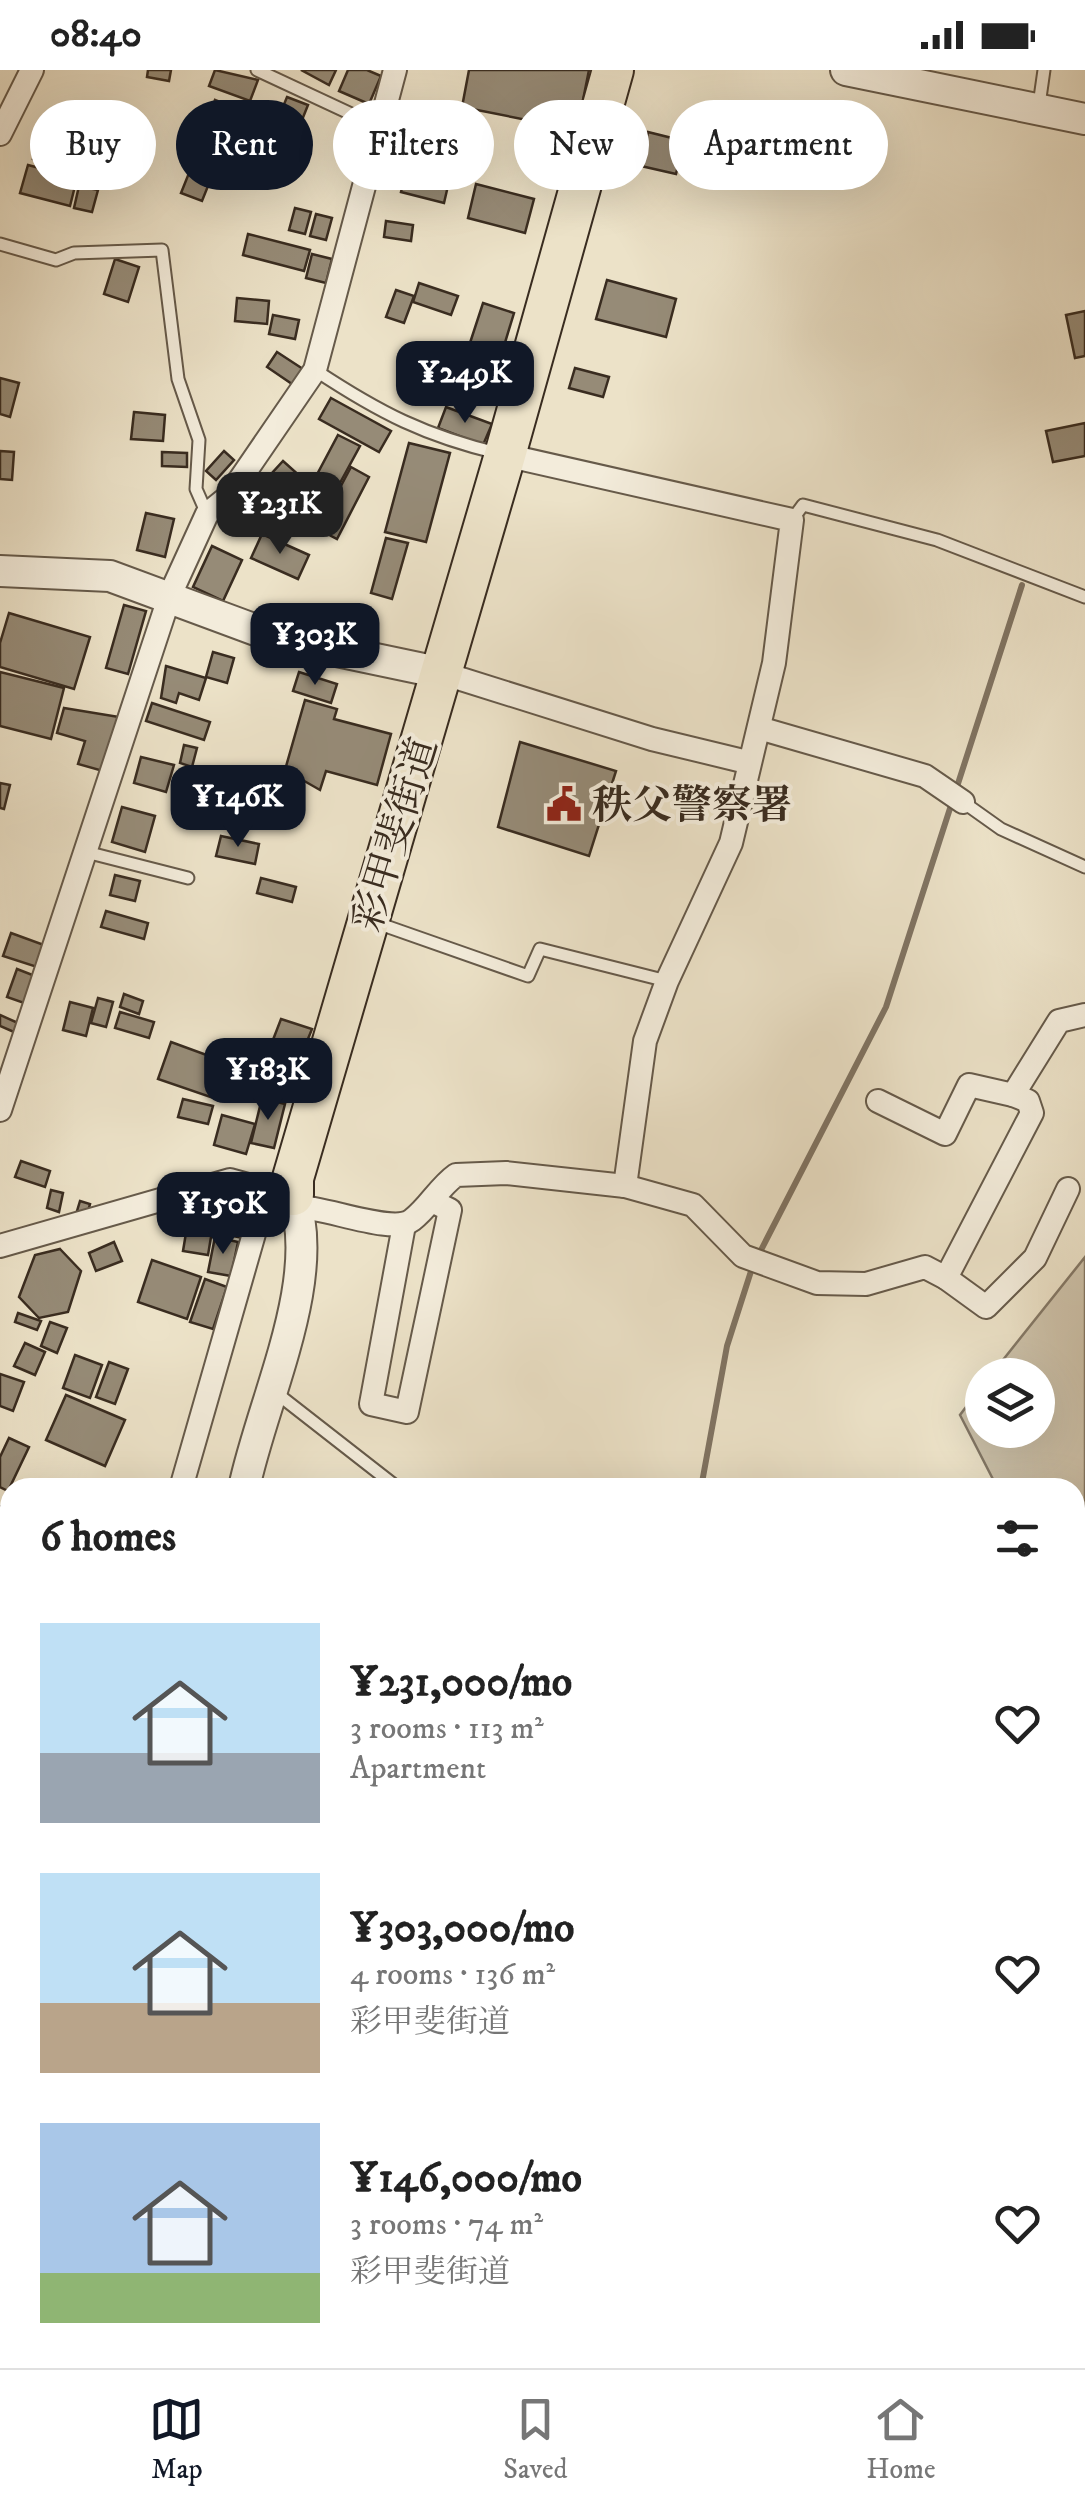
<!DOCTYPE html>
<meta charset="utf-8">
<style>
body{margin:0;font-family:"IM FELL DW Pica","Noto Serif JP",serif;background:#f6f6f6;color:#222;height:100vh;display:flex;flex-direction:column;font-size:38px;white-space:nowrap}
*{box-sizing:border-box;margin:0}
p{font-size:32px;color:#767676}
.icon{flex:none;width:55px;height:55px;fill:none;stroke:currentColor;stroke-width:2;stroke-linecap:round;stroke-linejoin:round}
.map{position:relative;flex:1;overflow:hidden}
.drawer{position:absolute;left:0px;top:1408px;width:1085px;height:892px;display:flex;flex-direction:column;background:#fff;border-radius:30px 30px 0 0;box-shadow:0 10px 40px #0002}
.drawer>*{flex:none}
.hud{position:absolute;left:30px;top:30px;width:1025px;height:90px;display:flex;gap:20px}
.buttons{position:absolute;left:965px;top:1288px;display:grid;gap:20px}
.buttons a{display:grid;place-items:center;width:90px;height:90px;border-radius:50%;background:#fff;box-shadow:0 10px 40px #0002;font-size:50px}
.price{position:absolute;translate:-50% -85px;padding:0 22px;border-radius:20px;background:#111827;color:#fff;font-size:32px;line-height:65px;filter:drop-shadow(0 2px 5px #0008)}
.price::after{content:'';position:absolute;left:50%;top:60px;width:30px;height:22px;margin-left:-15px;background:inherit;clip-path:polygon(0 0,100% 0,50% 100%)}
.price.current{background:#222;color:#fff}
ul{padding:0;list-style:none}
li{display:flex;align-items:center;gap:30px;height:250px;padding:0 40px}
li span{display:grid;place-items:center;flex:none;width:280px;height:200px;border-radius:0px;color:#555}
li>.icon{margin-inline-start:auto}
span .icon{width:120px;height:120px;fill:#fffc;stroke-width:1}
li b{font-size:42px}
h2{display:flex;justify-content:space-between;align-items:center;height:120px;padding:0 40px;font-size:42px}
.tag{padding:0 35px;border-radius:45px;background:#fff;box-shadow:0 10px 40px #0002;font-size:35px;line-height:90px}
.tag.current{background:#111827;color:#fff}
.status{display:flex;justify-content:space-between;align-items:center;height:70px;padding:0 50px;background:#fff;direction:ltr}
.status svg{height:28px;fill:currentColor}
.menu{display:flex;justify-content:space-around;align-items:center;height:140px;border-top:2px solid #e0e0e0;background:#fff;font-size:28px;color:#767676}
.menu a{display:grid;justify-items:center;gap:5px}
.menu .current{color:#111827}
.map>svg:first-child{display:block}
</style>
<div class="status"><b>08:40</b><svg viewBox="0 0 49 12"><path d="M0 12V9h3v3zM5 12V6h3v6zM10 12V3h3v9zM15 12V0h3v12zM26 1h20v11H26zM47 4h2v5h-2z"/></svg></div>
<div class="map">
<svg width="1085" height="2298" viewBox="0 0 1085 2298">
<rect width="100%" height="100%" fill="#ece2c8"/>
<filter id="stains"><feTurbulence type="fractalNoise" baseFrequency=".002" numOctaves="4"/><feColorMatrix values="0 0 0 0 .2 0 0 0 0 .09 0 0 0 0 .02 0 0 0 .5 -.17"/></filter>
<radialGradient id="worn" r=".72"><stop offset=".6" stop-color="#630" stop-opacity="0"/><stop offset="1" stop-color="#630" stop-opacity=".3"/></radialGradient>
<polygon fill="#cec3ab" stroke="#847866" stroke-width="2.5" points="1085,1187 1085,1613 1075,1620 1075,1418 997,1417 960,1345 982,1316 982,1360 1038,1360 1038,1305 991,1305"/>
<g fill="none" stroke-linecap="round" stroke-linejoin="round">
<g stroke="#807463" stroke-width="6">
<polyline points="759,1184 886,937 1022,515"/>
<polyline points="701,1418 727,1276 753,1195"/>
</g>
</g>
<g fill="#968b77" stroke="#392c20" stroke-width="2.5">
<polygon points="148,0 171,0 169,11 147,7"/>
<polygon points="215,0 258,10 250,31 209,16"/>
<polygon points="301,0 336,0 329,15"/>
<polygon points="348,0 367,0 381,6 369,34 339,21"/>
<polygon points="469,0 589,0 577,60 462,37"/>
<polygon points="287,27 308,35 294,70 273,61"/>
<polygon points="215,30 243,41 237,60 208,49"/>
<polygon points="196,56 232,70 223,92 188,79"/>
<polygon points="424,61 451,67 446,86 420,80"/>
<polygon points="648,62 684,71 676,104 641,96"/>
<polygon points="38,67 68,74 63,96 33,89"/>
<polygon points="263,70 292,81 284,103 255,93"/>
<polygon points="28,95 77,108 70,136 20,123"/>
<polygon points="407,96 450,107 444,133 401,122"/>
<polygon points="191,98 212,106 202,131 181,123"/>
<polygon points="476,114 534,129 525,163 468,148"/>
<polygon points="79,116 98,120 92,142 74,138"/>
<polygon points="295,138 311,142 305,164 289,160"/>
<polygon points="316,144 332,148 326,170 310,166"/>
<polygon points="386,151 413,155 411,171 384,167"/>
<polygon points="248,164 310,180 304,201 243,185"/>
<polygon points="312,184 332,189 326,213 306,208"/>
<polygon points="115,189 139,197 128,232 104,224"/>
<polygon points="607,210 676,229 666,267 596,249"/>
<polygon points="419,213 458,226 451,245 413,232"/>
<polygon points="396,220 414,226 404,253 386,247"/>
<polygon points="237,228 269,231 267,254 235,251"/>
<polygon points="483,233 514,243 500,289 468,279"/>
<polygon points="1085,241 1085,286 1075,288 1066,245"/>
<polygon points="273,245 299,250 295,269 269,264"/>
<polygon points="277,282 303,299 292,314 267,297"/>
<polygon points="575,298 609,307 603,327 569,318"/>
<polygon points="0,308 19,313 10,347 0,344"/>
<polygon points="331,328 391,361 379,382 319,349"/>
<polygon points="446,337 492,354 483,375 438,358"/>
<polygon points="134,342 165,345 163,371 131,369"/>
<polygon points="1085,353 1085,386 1053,392 1046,361"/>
<polygon points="338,365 360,376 334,424 313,412"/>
<polygon points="409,373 450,383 426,472 385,462"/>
<polygon points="0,381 14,382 12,410 0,409"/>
<polygon points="224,381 234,390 216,410 206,401"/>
<polygon points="162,382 187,383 187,397 162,396"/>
<polygon points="283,391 301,407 256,456 238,440"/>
<polygon points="351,397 369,407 337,469 318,459"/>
<polygon points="295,416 310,429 278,467 263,455"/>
<polygon points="146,443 174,449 165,487 137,480"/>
<polygon points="262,464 309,485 298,509 251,488"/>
<polygon points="386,468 408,473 392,529 371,523"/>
<polygon points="212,476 242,490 223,531 193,517"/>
<polygon points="124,535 146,541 128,604 106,598"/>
<polygon points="331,536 357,545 350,564 324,554"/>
<polygon points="9,543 90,567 74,619 0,597 0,573"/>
<polygon points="213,582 234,588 227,613 206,607"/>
<polygon points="166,596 206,608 199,630 179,623 176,633 161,628"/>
<polygon points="0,602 64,618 51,669 0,656"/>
<polygon points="299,602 337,614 331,633 293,621"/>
<polygon points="305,630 337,639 334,649 391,664 377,715 326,701 320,720 285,700"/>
<polygon points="152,633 210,652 204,670 146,651"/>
<polygon points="64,638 125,648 110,703 78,694 85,671 57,663"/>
<polygon points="520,672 616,701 589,786 498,757"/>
<polygon points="184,675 197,678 192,697 180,693"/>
<polygon points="141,687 174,695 166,722 134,713"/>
<polygon points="190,703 247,715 241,744 184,732"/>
<polygon points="0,713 10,715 4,739 0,738"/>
<polygon points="122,737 155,746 145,782 112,772"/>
<polygon points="221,766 259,774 255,794 216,786"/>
<polygon points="115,805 140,811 135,831 110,825"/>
<polygon points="261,808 296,817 292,832 257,823"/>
<polygon points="106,841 148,853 144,869 101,857"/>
<polygon points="11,863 44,875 37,897 3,886"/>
<polygon points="17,899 35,906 24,933 7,927"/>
<polygon points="124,924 143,931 139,944 120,937"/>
<polygon points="98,928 113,932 106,957 91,953"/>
<polygon points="70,932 93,938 86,966 63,960"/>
<polygon points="120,942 154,952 149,968 115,958"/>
<polygon points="0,945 18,953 14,962 0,956"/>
<polygon points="281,949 312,959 301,986 271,975"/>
<polygon points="171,972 234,995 222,1031 158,1009"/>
<polygon points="262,1028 285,1034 274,1078 251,1073"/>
<polygon points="183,1029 213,1036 208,1054 178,1047"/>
<polygon points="222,1045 255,1054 246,1084 214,1075"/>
<polygon points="21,1091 50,1101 45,1117 15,1107"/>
<polygon points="51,1120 63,1123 59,1142 47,1138"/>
<polygon points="226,1122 256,1128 248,1169 218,1163"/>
<polygon points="80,1131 90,1134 85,1153 74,1151"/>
<polygon points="189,1145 214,1149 208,1185 183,1181"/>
<polygon points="215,1167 238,1172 231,1206 208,1202"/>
<polygon points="114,1172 122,1191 96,1201 89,1183"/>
<polygon points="60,1179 81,1201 68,1242 39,1248 19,1227 35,1185"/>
<polygon points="152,1190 201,1207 187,1249 138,1232"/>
<polygon points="205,1209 227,1217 213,1259 190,1252"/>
<polygon points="18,1243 41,1251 37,1260 15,1252"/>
<polygon points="50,1252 67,1258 57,1283 41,1276"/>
<polygon points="25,1273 45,1282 35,1305 14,1296"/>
<polygon points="75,1285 102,1295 90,1328 63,1318"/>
<polygon points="109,1292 128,1299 115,1334 96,1327"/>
<polygon points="0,1304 24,1312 13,1341 0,1336"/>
<polygon points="66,1325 125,1350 105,1396 46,1370"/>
<polygon points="9,1368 29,1377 8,1421 0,1417 0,1387"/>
<polygon points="0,1600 10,1602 10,1627 0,1624"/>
<polygon points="3,1783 10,1785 10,1811 0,1809"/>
<polygon points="0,1951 10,1954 0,2018"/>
<polygon points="110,2290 171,2290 168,2298 111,2298"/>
</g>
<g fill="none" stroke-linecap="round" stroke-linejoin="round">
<defs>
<g id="service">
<polyline points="257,0 377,56"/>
<polyline points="1039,35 1044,0"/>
<polyline points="0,174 56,190 74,183 162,180 178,309 199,370 196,419 207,444"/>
<path d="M315 300C380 343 425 366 501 384"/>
<polyline points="792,450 803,435 937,470 1085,527"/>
<polyline points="963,732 1001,759 1085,797"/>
<polyline points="86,782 188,808"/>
<polyline points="377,853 528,906 540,879 667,911"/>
<polyline points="275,1322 398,1418"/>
<polyline points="0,1644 10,1647"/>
<polyline points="0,1759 10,1723"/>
<polyline points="0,1767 10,1770"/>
<polyline points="1075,1814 1085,1818"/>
<polyline points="178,2298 181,2290"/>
</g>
<g id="minor">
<polyline points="0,64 32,0"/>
<polyline points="505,385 792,450 774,593 731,773 667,911 645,971 625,1116"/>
<polyline points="442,603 652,669 747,692"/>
<polyline points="759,658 925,706 963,732"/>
<polyline points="878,1031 945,1064 969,1015 1013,1025"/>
<polyline points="0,1040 170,525 207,444 228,427 315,300 395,0"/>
<path d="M298 1137C326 1137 393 1165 412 1150 429 1137 439 1117 456 1105L506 1103 625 1116 693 1135 743 1186 817 1213 866 1214 925 1197 946 1208 1032 1043 1028 1031 1013 1025 1059 951 1085 945"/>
<polyline points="404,1155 371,1334 407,1342 450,1140 432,1131"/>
<polyline points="0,1176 230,1110 280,1124"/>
<polyline points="946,1208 986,1237 1035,1188 1068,1119"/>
<polyline points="181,1418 266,1122"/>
<polyline points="0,1448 10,1452"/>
<polyline points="0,1548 7,1550"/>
<polyline points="0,1941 10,1944"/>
</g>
<g id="tertiary">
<polyline points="846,0 1085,49"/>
<polyline points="0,501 110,506 280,569 442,603"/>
<path d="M244 1418C262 1331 324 1208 293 1125"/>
<polyline points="452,2298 454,2290"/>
</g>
<g id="trunk">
<polyline points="293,1125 293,1108 505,385 613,0"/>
<polyline points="0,2102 10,2071"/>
</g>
</defs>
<use href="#service" stroke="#665a4a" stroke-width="15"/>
<use href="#minor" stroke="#665a4a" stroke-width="26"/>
<use href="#tertiary" stroke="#665a4a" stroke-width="34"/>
<use href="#trunk" stroke="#392c20" stroke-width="44"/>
<use href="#service" stroke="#f3ecdb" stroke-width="11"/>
<use href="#minor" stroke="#f3ecdb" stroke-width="22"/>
<use href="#tertiary" stroke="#f3ecdb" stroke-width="30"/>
<use href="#trunk" stroke="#ece2c8" stroke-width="40"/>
</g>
<defs>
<symbol id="civic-bare" viewBox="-9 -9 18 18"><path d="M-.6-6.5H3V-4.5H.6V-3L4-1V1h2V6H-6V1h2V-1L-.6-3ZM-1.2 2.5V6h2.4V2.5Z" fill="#8f2418" stroke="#f3ecdb" stroke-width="2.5" paint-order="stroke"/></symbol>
</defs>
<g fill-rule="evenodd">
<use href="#civic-bare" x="539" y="709" width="50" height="50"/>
</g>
<g text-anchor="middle" stroke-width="8" stroke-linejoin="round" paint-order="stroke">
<g font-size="40" font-weight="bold" fill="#392c20" stroke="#f3ecdb" text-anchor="start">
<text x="592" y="748">秩父警察署</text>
</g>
<g font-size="40" fill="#392c20" stroke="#f3ecdb">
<text transform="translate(394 764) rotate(-73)" y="14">彩甲斐街道</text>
</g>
</g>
<rect width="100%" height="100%" filter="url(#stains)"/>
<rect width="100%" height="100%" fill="url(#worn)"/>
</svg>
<div class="buttons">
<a><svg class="icon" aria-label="layers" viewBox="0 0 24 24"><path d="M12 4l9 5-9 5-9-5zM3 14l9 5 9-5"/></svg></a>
</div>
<b class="price" style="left:465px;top:356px">¥249K</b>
<b class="price current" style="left:280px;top:487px">¥231K</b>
<b class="price" style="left:315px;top:618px">¥303K</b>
<b class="price" style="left:238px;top:780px">¥146K</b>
<b class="price" style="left:268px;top:1053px">¥183K</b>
<b class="price" style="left:223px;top:1187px">¥150K</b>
<div class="hud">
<a class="tag">Buy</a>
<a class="tag current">Rent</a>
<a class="tag">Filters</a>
<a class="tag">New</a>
<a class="tag">Apartment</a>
</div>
<section class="drawer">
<h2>6 homes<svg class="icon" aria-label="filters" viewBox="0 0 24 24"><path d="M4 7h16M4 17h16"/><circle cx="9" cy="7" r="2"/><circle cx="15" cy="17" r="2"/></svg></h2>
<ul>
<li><span style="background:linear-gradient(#bfe0f5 65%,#9aa5b1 0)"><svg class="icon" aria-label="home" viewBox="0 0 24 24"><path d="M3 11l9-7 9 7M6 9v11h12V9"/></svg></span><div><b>¥231,000/mo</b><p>3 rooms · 113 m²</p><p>Apartment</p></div><svg class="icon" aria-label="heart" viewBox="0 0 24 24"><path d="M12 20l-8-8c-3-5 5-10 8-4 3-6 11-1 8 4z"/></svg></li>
<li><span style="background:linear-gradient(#bfe0f5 65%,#b9a48a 0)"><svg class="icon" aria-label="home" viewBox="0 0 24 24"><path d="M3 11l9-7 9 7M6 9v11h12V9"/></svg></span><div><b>¥303,000/mo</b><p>4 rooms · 136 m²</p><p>彩甲斐街道</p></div><svg class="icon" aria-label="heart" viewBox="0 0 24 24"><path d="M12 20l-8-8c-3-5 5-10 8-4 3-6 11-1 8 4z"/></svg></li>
<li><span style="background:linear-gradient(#a9c7e8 75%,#8fb573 0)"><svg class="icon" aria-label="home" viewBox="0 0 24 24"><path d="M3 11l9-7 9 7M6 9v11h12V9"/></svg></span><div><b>¥146,000/mo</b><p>3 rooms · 74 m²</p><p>彩甲斐街道</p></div><svg class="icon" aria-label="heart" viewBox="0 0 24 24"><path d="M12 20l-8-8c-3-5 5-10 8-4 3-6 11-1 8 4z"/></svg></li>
</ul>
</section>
</div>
<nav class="menu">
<a class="current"><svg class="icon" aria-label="map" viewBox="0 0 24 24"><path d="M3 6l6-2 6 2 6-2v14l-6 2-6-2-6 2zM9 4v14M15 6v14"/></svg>Map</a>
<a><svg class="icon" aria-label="saved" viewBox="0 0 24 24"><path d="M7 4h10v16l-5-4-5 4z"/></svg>Saved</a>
<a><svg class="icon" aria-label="home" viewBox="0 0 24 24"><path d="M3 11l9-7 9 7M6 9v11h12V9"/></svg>Home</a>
</nav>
